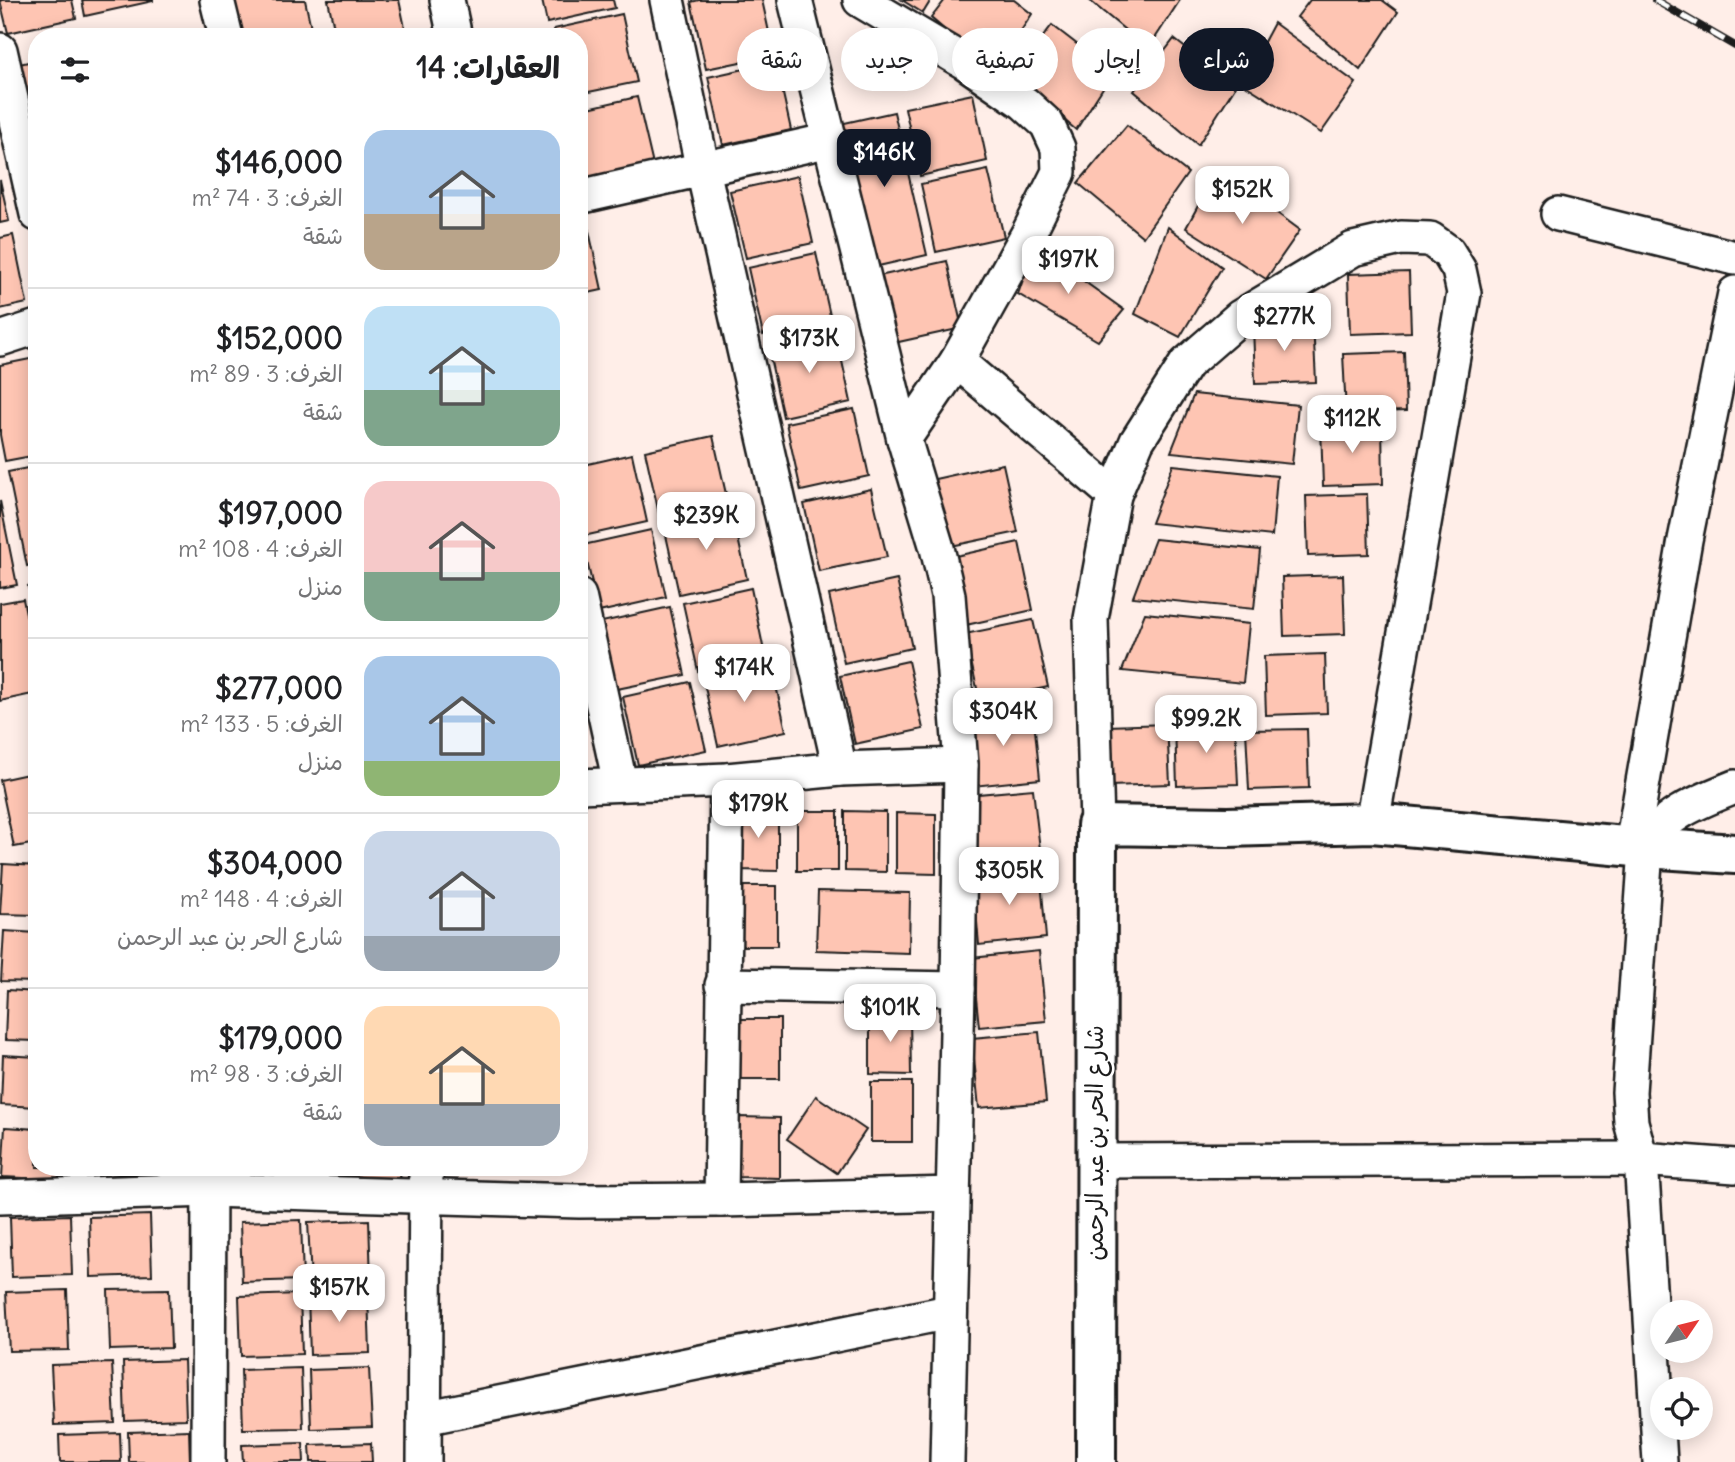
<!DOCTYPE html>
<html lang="ar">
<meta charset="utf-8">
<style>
body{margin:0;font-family:Delius,"Playpen Sans Arabic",sans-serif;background:#f6f6f6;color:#202124;direction:rtl;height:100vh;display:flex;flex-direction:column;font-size:26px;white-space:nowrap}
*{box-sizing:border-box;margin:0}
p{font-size:23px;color:#757577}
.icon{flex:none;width:38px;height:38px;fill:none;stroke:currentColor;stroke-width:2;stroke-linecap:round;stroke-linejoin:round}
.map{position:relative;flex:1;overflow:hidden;direction:ltr}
.side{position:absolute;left:28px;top:28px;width:560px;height:1148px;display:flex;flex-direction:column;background:#fff;border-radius:28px;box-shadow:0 4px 18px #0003;direction:rtl}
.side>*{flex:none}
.guide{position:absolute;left:609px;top:28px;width:665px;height:63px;direction:rtl;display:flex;gap:14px}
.needle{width:46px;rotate:55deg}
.tools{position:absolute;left:1650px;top:1300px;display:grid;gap:14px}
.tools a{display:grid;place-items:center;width:63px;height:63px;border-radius:50%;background:#fff;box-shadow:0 4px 18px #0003;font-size:35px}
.price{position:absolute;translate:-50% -60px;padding:0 16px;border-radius:14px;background:#fff;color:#222;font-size:23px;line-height:46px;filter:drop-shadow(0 2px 4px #0008)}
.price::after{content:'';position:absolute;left:50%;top:42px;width:21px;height:16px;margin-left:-10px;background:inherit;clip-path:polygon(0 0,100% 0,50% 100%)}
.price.selected{background:#111827;color:#fff}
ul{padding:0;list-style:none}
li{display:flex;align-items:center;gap:21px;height:175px;padding:0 28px}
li+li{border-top:2px solid #e0e0e0}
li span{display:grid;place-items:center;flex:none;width:196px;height:140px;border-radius:21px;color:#555}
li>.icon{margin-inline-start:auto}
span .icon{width:84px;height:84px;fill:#fffc;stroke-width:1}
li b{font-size:30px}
h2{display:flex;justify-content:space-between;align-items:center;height:84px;padding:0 28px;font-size:30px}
.chip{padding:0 24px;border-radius:32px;background:#fff;box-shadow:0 4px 18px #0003;font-size:24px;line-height:63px}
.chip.selected{background:#111827;color:#fff}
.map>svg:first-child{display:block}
</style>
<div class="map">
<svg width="1735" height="1462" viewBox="0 0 1735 1462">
<rect width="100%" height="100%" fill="#ffeee8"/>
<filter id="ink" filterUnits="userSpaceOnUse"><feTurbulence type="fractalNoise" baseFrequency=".0143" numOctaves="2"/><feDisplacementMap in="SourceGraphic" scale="14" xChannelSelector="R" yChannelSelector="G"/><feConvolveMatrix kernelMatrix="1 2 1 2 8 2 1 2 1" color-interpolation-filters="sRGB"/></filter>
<g filter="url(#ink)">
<g fill="#fec5b3" stroke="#1c1c1c" stroke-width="2">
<polygon points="0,0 72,0 76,18 8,33"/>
<polygon points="82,0 153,0 153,1 85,16"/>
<polygon points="234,0 305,0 313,37 242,37"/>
<polygon points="328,0 399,0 407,37 336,37"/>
<polygon points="542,0 613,0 615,8 547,23"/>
<polygon points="699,0 762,0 774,55 706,69 691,2"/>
<polygon points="902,0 931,0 923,13"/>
<polygon points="945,0 1014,0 1032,14 994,72 931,18"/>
<polygon points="1089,0 1180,0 1148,49"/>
<polygon points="1310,0 1382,0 1398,12 1360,70 1297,17"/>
<polygon points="622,14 637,82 579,94 579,37 556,37 554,29"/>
<polygon points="1274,23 1356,83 1321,133 1242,83"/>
<polygon points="1052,25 1113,72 1076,130 1013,76"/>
<polygon points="1174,39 1235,87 1198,145 1134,91"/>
<polygon points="37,60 37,131 30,132 15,65"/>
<polygon points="776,62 791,130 723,145 708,77"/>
<polygon points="973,94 987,161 920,176 905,108"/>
<polygon points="637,97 653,165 585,179 579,155 579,110"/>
<polygon points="894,112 927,255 874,267 840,124"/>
<polygon points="1127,125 1188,173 1143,237 1078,183"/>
<polygon points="1218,169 1300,230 1266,279 1186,228"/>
<polygon points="988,170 1004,237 936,252 921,184"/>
<polygon points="798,176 813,243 746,258 730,191"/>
<polygon points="0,180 9,221 0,223"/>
<polygon points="587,222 602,290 579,295 579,224"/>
<polygon points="1168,227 1222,267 1180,337 1135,314"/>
<polygon points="13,235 27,303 0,309 0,238"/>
<polygon points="1035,246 1124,310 1098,341 1018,294"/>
<polygon points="816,253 831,320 763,335 748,268"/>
<polygon points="947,261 962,328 894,343 879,276"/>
<polygon points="1409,272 1411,332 1350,334 1348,274"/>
<polygon points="1313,322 1316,382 1255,384 1253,324"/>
<polygon points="836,334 851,402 783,417 768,348"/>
<polygon points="1404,352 1406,411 1346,413 1343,354"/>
<polygon points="35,358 37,455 5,461 0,435 0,365"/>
<polygon points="1194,394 1298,405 1292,464 1171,452"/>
<polygon points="854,409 869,476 801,491 786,423"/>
<polygon points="1382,424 1383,484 1323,486 1321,426"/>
<polygon points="713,436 728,503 660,518 645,451"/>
<polygon points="632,454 647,522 579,537 579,466"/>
<polygon points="1003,464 1018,532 951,546 935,479"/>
<polygon points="1173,465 1277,476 1272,536 1151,523"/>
<polygon points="37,466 37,564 27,566 8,472"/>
<polygon points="871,489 887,557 819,571 804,504"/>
<polygon points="1367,494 1369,554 1308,556 1306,496"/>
<polygon points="0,501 17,585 0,588"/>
<polygon points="732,511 747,579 679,594 664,526"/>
<polygon points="651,530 666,597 599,612 583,545"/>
<polygon points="1155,539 1260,550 1254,609 1133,597"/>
<polygon points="1019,542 1033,610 966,625 951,557"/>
<polygon points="1343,575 1345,634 1284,636 1282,577"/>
<polygon points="897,580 912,648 844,663 829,595"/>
<polygon points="37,585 37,624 28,586"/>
<polygon points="751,588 765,656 698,671 683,603"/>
<polygon points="23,599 37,667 37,693 0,701 0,603"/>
<polygon points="670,607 685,675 617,689 602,622"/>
<polygon points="1145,613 1249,624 1243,683 1122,671"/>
<polygon points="1033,620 1048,687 980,702 965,634"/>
<polygon points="1325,654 1327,713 1266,715 1264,656"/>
<polygon points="908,661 923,729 855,744 840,676"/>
<polygon points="771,663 786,731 718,746 703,678"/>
<polygon points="690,682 706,750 638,765 623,697"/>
<polygon points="1033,710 1040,779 973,786 966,716"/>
<polygon points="1167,724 1170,784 1109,786 1107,726"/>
<polygon points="1235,724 1238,784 1177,786 1175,726"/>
<polygon points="1307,729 1309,788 1249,790 1246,730"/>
<polygon points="37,772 37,843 14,847 0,780"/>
<polygon points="1033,789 1041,858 974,865 967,795"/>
<polygon points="738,810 778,810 778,871 737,870"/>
<rect x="797" y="811" width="41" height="60"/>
<polygon points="845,811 886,812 886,872 845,871"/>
<polygon points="896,813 936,814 936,874 896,873"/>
<polygon points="3,864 37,866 37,915 0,914"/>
<polygon points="1040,869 1046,938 979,945 973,875"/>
<polygon points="737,886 777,886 777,946 736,946"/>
<polygon points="818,891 910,893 909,953 816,950"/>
<polygon points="4,931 37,933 37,982 1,981"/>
<polygon points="1039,951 1046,1021 979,1027 972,958"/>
<polygon points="7,990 37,992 37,1041 5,1040"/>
<polygon points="870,1014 910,1014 911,1075 870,1074"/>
<polygon points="740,1019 780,1019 780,1079 739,1079"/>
<polygon points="1039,1032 1046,1102 979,1108 972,1038"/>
<polygon points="3,1055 37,1057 37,1107 1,1105"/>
<rect x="871" y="1082" width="41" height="60"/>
<polygon points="816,1096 866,1130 837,1173 787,1139"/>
<polygon points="739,1117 780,1118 780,1178 739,1177"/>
<polygon points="5,1127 37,1129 37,1167 88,1167 88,1181 2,1177"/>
<polygon points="98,1167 184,1167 183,1176 97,1172"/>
<polygon points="222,1167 308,1167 307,1176 222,1172"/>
<polygon points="315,1167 401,1167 400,1181 314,1177"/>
<polygon points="70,1215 72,1275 12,1277 10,1217"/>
<polygon points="150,1215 152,1275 91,1277 89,1217"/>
<polygon points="301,1220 303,1280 242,1282 240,1222"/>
<polygon points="369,1220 371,1280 311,1282 308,1222"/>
<polygon points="169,1289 171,1348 110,1350 108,1290"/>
<polygon points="67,1290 69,1350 9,1351 6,1292"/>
<polygon points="300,1294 302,1354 241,1356 239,1296"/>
<polygon points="368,1294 370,1353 310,1355 308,1296"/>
<polygon points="184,1360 186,1419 125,1421 123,1362"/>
<polygon points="112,1363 115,1423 54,1425 51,1365"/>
<polygon points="301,1368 303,1428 243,1429 241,1370"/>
<polygon points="369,1368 372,1427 311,1429 309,1370"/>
<polygon points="189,1430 190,1462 129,1462 128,1432"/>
<polygon points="120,1433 121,1462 60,1462 59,1435"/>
<polygon points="303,1443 304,1462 243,1462 242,1445"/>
<polygon points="371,1443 372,1462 311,1462 310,1445"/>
</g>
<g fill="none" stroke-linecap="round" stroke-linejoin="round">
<defs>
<g id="street">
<polyline points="217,0 226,37"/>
<polyline points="447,0 455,37"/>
<polyline points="667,0 703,170 840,769"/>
<polyline points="795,0 904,439 937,548 948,595 961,765 958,989 947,1462"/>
<polyline points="860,0 966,63 1024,103 1047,124 1058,148 1059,172 1029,232 957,361 904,439"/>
<polyline points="0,50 37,214"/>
<polyline points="579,197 830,140"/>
<polyline points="1558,214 1735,258"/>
<polyline points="0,339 37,327"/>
<polyline points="957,361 1114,495"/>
<polyline points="579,596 620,783"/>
<polyline points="579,786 727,780 840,769 961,765"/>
<polyline points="1097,825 1091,619 1114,495 1137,441 1186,364 1240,317 1353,249 1401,238 1430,239 1448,252 1459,270 1464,293 1372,823"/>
<polyline points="1632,845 1685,540 1735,293"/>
<polyline points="722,985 958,989"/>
<polyline points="1095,1161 1641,1159 1735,1166"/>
<polyline points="0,1197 209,1190 579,1201 721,1200 953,1194"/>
<polyline points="721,1200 727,780"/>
<polyline points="424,1418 949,1312"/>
<polyline points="208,1462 209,1167"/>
<polyline points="424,1462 426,1167"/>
<path d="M1660 1462 1641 1159 1631 1122 1629 1092 1646 848C1660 815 1703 800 1735 787"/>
</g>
<polyline id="secondary" points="1096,1462 1097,825 1228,827 1372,823 1646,848 1735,854"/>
</defs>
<use href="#street" stroke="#1c1c1c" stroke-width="38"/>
<use href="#secondary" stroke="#1c1c1c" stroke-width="44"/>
<use href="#street" stroke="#fff" stroke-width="33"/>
<use href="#secondary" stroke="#fff" stroke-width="38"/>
<defs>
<polyline id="rail" points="1655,0 1735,46"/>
</defs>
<use href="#rail" stroke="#1c1c1c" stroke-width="8"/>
<use href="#rail" stroke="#fff" stroke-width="5" stroke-dasharray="16" stroke-linecap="butt"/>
</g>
</g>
<g text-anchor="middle" stroke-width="5" stroke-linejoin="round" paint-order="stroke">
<g font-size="24" fill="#1c1c1c" stroke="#fff">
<text transform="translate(1095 1143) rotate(-90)" y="8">شارع الحر بن عبد الرحمن</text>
</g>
</g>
</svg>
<div class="tools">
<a><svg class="needle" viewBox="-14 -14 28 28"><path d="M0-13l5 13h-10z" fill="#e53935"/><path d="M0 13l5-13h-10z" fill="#757577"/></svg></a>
<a><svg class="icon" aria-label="locate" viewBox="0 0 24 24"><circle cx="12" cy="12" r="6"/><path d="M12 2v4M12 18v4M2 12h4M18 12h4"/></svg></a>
</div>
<b class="price selected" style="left:884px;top:189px">$146K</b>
<b class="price" style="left:1242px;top:226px">$152K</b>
<b class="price" style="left:1068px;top:296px">$197K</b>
<b class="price" style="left:1284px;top:353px">$277K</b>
<b class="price" style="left:809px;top:375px">$173K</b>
<b class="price" style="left:1352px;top:455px">$112K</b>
<b class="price" style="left:706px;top:552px">$239K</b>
<b class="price" style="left:744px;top:704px">$174K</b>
<b class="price" style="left:1003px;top:748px">$304K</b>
<b class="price" style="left:1206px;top:755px">$99.2K</b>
<b class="price" style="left:758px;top:840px">$179K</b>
<b class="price" style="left:1009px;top:907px">$305K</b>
<b class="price" style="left:890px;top:1044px">$101K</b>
<b class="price" style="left:339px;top:1324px">$157K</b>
<div class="guide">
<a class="chip selected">شراء</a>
<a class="chip">إيجار</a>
<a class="chip">تصفية</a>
<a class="chip">جديد</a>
<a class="chip">شقة</a>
</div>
<section class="side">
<h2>العقارات: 14<svg class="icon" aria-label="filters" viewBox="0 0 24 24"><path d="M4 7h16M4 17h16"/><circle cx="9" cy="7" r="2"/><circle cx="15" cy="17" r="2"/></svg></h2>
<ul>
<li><span style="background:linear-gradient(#a9c7e8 60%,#b9a48a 0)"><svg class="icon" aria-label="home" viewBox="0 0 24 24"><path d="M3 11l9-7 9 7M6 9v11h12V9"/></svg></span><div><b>$146,000</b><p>الغرف: 3 · 74 m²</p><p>شقة</p></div></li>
<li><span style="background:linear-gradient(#bfe0f5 60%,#7fa58c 0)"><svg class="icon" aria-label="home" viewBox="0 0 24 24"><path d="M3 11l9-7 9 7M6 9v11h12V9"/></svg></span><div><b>$152,000</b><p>الغرف: 3 · 89 m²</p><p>شقة</p></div></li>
<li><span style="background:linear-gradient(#f6c9c9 65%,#7fa58c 0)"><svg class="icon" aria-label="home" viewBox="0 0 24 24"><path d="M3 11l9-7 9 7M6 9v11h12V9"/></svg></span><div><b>$197,000</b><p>الغرف: 4 · 108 m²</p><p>منزل</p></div></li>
<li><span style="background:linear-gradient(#a9c7e8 75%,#8fb573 0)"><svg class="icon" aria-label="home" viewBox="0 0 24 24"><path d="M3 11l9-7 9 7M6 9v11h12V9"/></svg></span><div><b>$277,000</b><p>الغرف: 5 · 133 m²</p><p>منزل</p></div></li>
<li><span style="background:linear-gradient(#c9d6e8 75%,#9aa5b1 0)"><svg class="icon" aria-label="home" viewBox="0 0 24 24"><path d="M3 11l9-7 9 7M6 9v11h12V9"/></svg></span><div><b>$304,000</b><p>الغرف: 4 · 148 m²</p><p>شارع الحر بن عبد الرحمن</p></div></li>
<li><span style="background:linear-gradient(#ffd9b3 70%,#9aa5b1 0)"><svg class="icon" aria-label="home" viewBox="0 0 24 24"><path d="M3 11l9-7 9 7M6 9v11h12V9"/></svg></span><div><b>$179,000</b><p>الغرف: 3 · 98 m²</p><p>شقة</p></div></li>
</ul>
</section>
</div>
